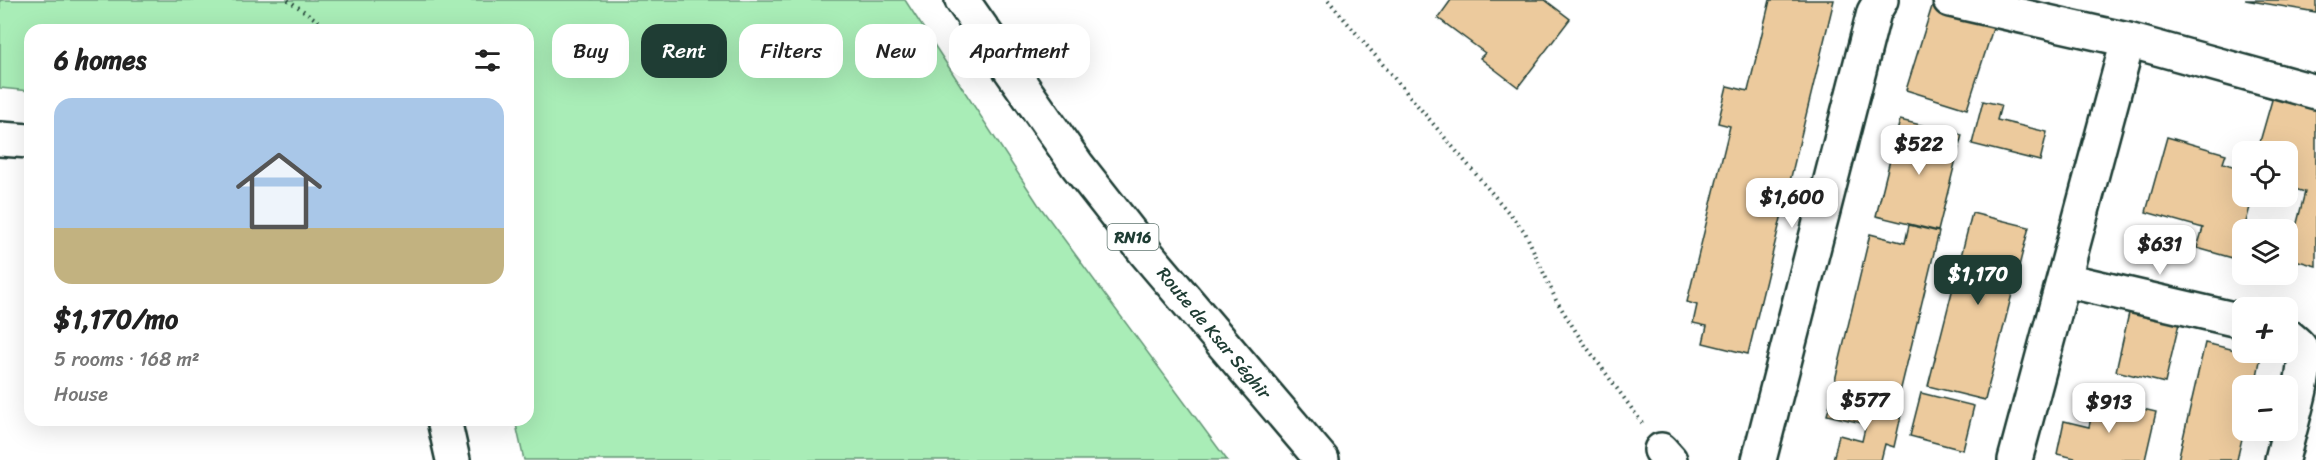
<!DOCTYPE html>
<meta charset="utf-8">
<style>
body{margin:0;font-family:Sriracha,sans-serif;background:#f6f6f6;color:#222;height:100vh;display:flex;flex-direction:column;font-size:22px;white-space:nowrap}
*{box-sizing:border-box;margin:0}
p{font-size:20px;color:#767676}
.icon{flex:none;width:33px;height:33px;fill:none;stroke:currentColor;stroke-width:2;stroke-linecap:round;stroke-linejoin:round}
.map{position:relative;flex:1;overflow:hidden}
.sheet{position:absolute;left:24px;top:24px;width:510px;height:402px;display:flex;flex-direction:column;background:#fff;border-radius:18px;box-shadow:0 6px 24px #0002}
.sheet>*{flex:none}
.banner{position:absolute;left:552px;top:24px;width:570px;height:54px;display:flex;gap:12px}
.fabs{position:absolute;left:2232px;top:141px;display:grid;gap:12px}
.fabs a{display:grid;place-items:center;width:66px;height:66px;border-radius:12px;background:#fff;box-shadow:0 6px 24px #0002;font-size:30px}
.price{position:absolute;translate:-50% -51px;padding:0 14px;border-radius:12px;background:#fff;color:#222;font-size:20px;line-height:39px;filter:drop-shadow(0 2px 3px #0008)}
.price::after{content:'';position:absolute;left:50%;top:36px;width:18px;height:14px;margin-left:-9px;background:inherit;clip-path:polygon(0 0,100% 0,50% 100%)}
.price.on{background:#1f3d34;color:#fff}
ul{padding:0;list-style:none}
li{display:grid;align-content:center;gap:12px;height:318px;padding:0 30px}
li+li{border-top:2px solid #e0e0e0}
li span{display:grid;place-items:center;height:186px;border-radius:18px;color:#555}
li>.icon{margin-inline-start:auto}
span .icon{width:108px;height:108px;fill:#fffc;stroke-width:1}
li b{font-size:26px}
h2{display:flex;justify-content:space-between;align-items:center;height:72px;padding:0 30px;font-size:26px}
.tag{padding:0 21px;border-radius:18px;background:#fff;box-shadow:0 6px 24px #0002;font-size:21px;line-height:54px}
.tag.on{background:#1f3d34;color:#fff}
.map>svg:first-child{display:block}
</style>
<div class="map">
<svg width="2316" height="460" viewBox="0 0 2316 460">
<rect width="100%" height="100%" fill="#fff"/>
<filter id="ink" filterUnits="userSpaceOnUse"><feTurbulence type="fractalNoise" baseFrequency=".0167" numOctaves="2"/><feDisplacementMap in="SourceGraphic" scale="12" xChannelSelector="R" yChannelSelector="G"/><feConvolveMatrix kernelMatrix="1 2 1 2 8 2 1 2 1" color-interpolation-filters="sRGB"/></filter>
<g filter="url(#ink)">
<polygon fill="#a9edb7" stroke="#649576" stroke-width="1.5" points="0,0 905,0 1038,204 1227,460 524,460 515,420 528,420 528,30 30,30 30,91 0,88"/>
<g fill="#ecca9d" stroke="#1f3d34" stroke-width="1.5">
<polygon points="1451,0 1545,0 1570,19 1518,87 1480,58 1485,53 1438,18"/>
<polygon points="1770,0 1834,0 1748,354 1703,343 1707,326 1693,323 1697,305 1687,302 1730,126 1718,123 1727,86 1748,91"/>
<polygon points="1934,0 1996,19 1967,109 1906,90"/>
<polygon points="2245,0 2316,0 2316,12"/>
<polygon points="2276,86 2316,97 2316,266 2288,258 2305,192 2288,187 2288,152 2257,152"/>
<polygon points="1983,101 2001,105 1997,120 2047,132 2040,161 1972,144"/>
<polygon points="1900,120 1962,135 1938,231 1876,216"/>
<polygon points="2167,137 2226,154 2223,163 2242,169 2242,196 2253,196 2236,259 2197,248 2203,228 2146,212"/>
<polygon points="1972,213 2029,227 1985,400 1928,386"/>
<polygon points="1909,225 1939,232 1895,413 1831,397 1870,234 1905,243"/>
<polygon points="2131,304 2181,315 2165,383 2116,371"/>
<polygon points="2205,343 2261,356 2255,386 2242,386 2244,430 2237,460 2178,460"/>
<polygon points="1921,393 1974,406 1963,450 1910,436"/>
<polygon points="2095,398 2156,412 2145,460 2075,460 2075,458 2057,454 2064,421 2089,427"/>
<polygon points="1831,400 1901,416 1894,447 1885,444 1881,460 1833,460 1839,435 1862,441 1866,424 1827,415"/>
</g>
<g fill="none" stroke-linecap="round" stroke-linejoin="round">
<defs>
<g id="minor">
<polyline points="1950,0 2128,40 2316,92"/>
<polyline points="0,139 30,141"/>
<polyline points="2065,280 2242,321"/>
<polyline points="444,420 453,460"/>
<polyline points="1661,450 1670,460"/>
<polyline points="1759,460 1874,12 1881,0"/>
<polyline points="2015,460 2128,40"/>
<path d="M2282 460C2287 437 2306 378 2304 358 2303 347 2295 342 2288 336"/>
</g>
<polyline id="major" points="962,0 1077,165 1146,253 1322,460"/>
</defs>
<use href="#minor" stroke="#1f3d34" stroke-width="38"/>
<use href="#major" stroke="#1f3d34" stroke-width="38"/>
<g stroke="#1f3d34" stroke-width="4" stroke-dasharray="1.5 4.5" stroke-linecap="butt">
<polyline points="288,0 331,30"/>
<polyline points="1328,0 1525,232 1556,300 1580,338 1643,424"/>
</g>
<use href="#minor" stroke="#fff" stroke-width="33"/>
<use href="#major" stroke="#fff" stroke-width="33"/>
</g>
</g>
<g text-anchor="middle" stroke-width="4.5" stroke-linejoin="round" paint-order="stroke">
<rect fill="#fff" stroke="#627771" stroke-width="1.5" x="1107.5" y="224" width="51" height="26" rx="4.5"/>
<g font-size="16" font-weight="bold" fill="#1f3d34">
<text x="1133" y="243">RN16</text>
</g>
<g font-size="18" fill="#1f3d34" stroke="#fff">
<text transform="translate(1214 333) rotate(50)" y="6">Route de Ksar Séghir</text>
</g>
</g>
</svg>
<div class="fabs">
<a><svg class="icon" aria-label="locate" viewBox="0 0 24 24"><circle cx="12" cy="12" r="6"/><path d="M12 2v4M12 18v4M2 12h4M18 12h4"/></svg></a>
<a><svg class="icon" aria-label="layers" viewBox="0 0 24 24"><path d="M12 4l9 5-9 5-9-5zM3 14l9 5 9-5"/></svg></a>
<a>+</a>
<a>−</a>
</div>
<b class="price" style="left:1919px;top:176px">$522</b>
<b class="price" style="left:1792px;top:229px">$1,600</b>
<b class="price" style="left:2160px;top:276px">$631</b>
<b class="price on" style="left:1978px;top:306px">$1,170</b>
<b class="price" style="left:1865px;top:432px">$577</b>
<b class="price" style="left:2109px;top:434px">$913</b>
<div class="banner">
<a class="tag">Buy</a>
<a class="tag on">Rent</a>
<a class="tag">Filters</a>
<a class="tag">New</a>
<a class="tag">Apartment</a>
</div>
<section class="sheet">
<h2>6 homes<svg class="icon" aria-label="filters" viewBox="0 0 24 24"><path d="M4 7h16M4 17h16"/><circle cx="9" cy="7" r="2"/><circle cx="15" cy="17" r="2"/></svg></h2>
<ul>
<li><span style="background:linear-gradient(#a9c7e8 70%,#c2b280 0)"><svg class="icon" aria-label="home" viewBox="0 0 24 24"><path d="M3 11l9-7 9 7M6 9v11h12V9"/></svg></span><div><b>$1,170/mo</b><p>5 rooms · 168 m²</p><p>House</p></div></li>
</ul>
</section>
</div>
